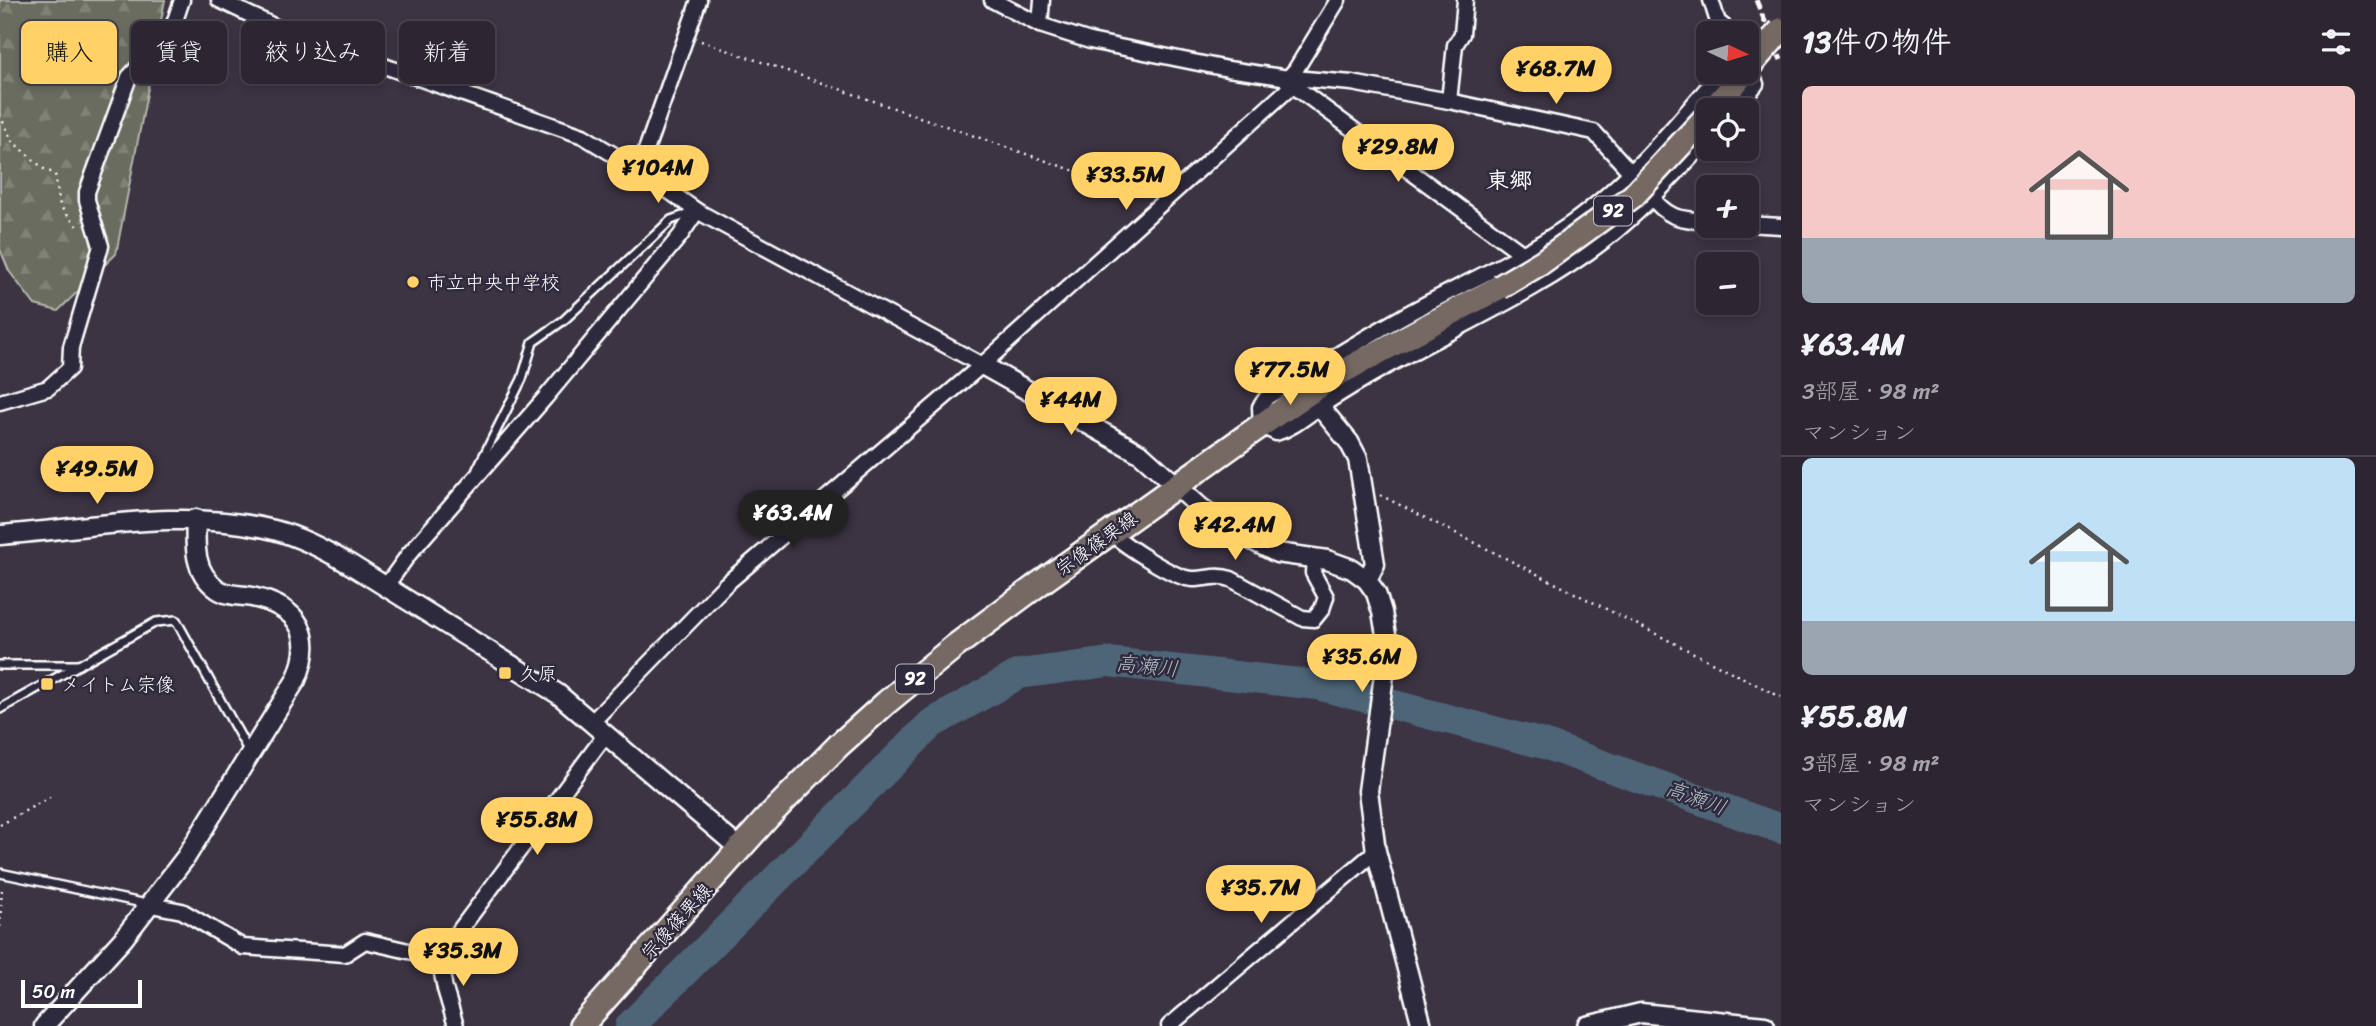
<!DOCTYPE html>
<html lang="ja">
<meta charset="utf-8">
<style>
body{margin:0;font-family:Sriracha,"Klee One",sans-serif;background:#39323e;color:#f1f3f6;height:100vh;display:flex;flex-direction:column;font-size:26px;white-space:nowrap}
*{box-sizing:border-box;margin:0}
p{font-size:23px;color:#a7a5ac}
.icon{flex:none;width:38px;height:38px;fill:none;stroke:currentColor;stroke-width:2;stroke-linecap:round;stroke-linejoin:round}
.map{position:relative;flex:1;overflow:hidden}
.details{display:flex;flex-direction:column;background:#2d2632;width:595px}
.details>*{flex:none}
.hud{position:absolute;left:21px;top:21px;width:665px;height:63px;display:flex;gap:14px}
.needle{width:46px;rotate:94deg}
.fabs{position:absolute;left:1696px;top:21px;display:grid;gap:14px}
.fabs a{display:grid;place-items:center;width:63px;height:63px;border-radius:10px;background:#2d2632;box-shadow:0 4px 10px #0003,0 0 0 2px #48434d;font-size:35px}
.scale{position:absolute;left:21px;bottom:18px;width:121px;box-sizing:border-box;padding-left:7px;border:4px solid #fff;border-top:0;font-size:19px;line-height:24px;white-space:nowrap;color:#fff;-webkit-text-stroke:5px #2f2a3d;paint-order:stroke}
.price{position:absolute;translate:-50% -60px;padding:0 16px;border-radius:24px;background:#ffd166;color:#111;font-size:23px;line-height:46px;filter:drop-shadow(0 2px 4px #0008)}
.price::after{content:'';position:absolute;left:50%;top:42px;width:21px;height:16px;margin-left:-10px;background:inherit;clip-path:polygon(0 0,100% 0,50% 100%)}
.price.active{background:#222;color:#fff}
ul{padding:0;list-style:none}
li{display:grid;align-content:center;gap:14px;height:371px;padding:0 21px}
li+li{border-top:2px solid #48434d}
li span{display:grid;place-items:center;height:217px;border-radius:10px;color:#555}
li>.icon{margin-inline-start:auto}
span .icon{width:126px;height:126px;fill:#fffc;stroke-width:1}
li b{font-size:30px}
h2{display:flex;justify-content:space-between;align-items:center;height:84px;padding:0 21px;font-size:30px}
.tag{padding:0 24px;border-radius:10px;background:#2d2632;box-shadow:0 4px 10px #0003,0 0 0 2px #48434d;font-size:24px;line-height:63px}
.tag.active{background:#ffd166;color:#111}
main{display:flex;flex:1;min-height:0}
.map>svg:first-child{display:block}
</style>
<main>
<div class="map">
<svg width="1781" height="1026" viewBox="0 0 1781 1026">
<defs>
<pattern id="forest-firs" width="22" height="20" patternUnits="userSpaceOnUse" patternTransform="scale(1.75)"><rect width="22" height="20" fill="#696c5e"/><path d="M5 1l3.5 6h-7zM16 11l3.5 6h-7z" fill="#808276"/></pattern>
</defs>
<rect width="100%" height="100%" fill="#3c3343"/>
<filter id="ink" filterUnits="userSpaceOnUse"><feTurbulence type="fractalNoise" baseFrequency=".0143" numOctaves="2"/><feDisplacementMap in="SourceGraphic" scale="14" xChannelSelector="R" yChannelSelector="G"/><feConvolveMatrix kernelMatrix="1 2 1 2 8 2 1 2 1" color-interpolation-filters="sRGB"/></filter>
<g filter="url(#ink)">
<polygon fill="url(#forest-firs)" stroke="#b4b6ae" stroke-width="2" points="0,0 165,0 116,254 58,311 35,305 9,271 0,249"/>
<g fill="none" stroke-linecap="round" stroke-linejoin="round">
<polyline stroke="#4d6577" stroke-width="30" points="630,1026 931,724 1019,674 1109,662 1317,685 1544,744 1781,829"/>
<defs>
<g id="service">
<polyline points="477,469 522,379 533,342 564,320 671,220 694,212"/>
<polyline points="0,665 79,665"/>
<polyline points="0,709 156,622 176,620 249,752"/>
<polyline points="0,873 147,904"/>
</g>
<g id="minor">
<polyline points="219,0 282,30 583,136 639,170 697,211 982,365"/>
<polyline points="992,0 1040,25 1090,41 1228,69 1282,77 1352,83 1449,101 1594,132 1635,177"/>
<polyline points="1711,0 1718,22 1732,33"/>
<polyline points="1040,25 1042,0"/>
<polyline points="1289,77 1296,69 1338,0"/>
<polyline points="1287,81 1523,254"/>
<polyline points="1449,101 1455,45 1462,34 1465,0"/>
<polyline points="1735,110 1756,84 1747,64"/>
<path d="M1708 139C1675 174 1643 210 1605 240 1534 295 1448 330 1371 375 1354 385 1337 395 1321 406 1306 416 1293 428 1276 433L1261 426 1260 407 1267 397C1312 371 1355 343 1400 318 1457 286 1518 261 1572 223 1629 182 1676 125 1721 72"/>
<polyline points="639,170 699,0"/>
<path d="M1648 193C1668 219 1678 219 1708 221"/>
<polyline points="1746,224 1781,226"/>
<polyline points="0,402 48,388 70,368 71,347 101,246 87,200 87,192 129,77 140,65 165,50 182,0"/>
<path d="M1111 533C1125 545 1174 579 1193 579 1207 579 1216 574 1231 579L1302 618 1314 619 1322 609 1326 597 1313 573 1314 558"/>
<polyline points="386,586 409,554 545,398 680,236 697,211"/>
<polyline points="592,722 726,584 982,365 1293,85"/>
<polyline points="151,905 182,911 243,947 345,954 365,941 439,958"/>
<polyline points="456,1026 445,989 439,958 606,734"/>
<polyline points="1169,1026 1376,851"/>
</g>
<g id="tertiary">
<polyline points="982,365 1141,454 1200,507 1232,530 1277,553 1327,560 1352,569 1367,580 1376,593 1382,612 1388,646 1368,791 1376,851 1422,1026"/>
<polyline points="1320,407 1349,442 1358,459 1375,564 1367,580"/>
<path d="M0 535C91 528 184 508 274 530 301 537 324 550 348 563L558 694 740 849"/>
<path d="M44 1026 123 939 186 857 296 680C316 635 299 607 252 597 241 595 225 596 216 588 193 571 195 544 196 519"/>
<polyline points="1587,1026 1641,1013 1765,1026"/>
</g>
<g id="primary">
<polyline points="1712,110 1745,72"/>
<polyline points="581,1026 768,817 839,745 887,702 954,647 1036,586 1284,409 1338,374 1500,287"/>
</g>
</defs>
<use href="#service" stroke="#fff" stroke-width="12"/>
<use href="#minor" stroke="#fff" stroke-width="19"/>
<use href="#tertiary" stroke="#fff" stroke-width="23"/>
<use href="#primary" stroke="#fff" stroke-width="28"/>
<g stroke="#fff" stroke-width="2.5" stroke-dasharray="2 5" stroke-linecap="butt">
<polyline points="701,41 1147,196"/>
<polyline points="0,115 12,141 44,169 55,174 60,206 80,230"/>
<polyline points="1380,495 1781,697"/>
<polyline points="0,825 50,797"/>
<polyline points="0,927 2,885"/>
</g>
<use href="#service" stroke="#2f2a3d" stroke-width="7"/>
<use href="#minor" stroke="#2f2a3d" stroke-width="14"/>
<use href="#tertiary" stroke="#2f2a3d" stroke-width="18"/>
<use href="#primary" stroke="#766964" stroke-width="23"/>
<polyline stroke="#fff" stroke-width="5" stroke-dasharray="10 5" stroke-linecap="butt" points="1756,0 1781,60"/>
<defs>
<g id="primary-bridge">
<polyline points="1746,70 1781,30"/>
<polyline points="1500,287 1542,262 1633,196 1708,115"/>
</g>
</defs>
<use href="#primary-bridge" stroke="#fff" stroke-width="28" stroke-linecap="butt"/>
<use href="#primary-bridge" stroke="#766964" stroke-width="23"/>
</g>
</g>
<g fill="#ffd166" stroke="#2f2a3d" stroke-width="2.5">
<circle cx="413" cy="282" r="7"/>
<rect x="498" y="666" width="14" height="14" rx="3.5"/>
<rect x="40" y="677" width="14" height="14" rx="3.5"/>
</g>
<g text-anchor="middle" stroke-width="5" stroke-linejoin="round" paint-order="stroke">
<g fill="#2f2a3d" stroke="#c1bfc5" stroke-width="2">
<rect x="1594" y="196.5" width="38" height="29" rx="5"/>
<rect x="896" y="664.5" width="38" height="29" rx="5"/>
</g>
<g font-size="18" font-weight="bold" fill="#fff">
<text x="1613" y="217">92</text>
<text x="915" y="685">92</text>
</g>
<g font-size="19" fill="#fff" stroke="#2f2a3d" text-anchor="start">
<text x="427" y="289">市立中央中学校</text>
<text x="519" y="680">久原</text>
<text x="61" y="691">メイトム宗像</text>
</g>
<g font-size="19" fill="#fff" stroke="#2f2a3d">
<text transform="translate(1096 543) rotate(-36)" y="7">宗像篠栗線</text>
<text transform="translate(676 921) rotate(-48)" y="7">宗像篠栗線</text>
</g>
<g font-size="21" font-style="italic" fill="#afbac2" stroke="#2f2a3d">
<text transform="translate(1147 666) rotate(6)" y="7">高瀬川</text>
<text transform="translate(1696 798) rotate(20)" y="7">高瀬川</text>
</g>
<g font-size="23" font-weight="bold" fill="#fff" stroke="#2f2a3d">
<text x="1509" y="188">東郷</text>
</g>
</g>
</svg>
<div class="fabs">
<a><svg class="needle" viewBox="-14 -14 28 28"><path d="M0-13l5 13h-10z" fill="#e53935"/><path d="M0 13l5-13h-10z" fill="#a7a5ac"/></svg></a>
<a><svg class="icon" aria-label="locate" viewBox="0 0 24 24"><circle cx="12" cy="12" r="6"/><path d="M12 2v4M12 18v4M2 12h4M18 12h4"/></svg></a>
<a>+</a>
<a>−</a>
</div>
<div class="scale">50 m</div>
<b class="price" style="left:1556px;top:106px">¥68.7M</b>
<b class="price" style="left:1398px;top:184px">¥29.8M</b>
<b class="price" style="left:658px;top:205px">¥104M</b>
<b class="price" style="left:1126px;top:212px">¥33.5M</b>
<b class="price" style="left:1290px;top:407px">¥77.5M</b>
<b class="price" style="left:1071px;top:437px">¥44M</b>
<b class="price" style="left:97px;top:506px">¥49.5M</b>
<b class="price active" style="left:793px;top:550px">¥63.4M</b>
<b class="price" style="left:1235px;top:562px">¥42.4M</b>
<b class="price" style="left:1362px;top:694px">¥35.6M</b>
<b class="price" style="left:537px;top:857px">¥55.8M</b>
<b class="price" style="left:1261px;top:925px">¥35.7M</b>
<b class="price" style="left:463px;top:988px">¥35.3M</b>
<div class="hud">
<a class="tag active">購入</a>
<a class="tag">賃貸</a>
<a class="tag">絞り込み</a>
<a class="tag">新着</a>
</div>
</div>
<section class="details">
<h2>13件の物件<svg class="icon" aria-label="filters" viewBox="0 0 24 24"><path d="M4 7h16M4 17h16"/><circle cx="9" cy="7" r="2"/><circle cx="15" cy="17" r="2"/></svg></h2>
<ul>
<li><span style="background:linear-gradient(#f6c9c9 70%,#9aa5b1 0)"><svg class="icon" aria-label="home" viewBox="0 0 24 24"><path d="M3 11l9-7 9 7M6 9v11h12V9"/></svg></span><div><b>¥63.4M</b><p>3部屋 · 98 m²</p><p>マンション</p></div></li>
<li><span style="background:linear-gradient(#bfe0f5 75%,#9aa5b1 0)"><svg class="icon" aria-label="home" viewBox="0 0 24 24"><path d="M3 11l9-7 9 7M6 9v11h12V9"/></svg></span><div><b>¥55.8M</b><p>3部屋 · 98 m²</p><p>マンション</p></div></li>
</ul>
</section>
</main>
